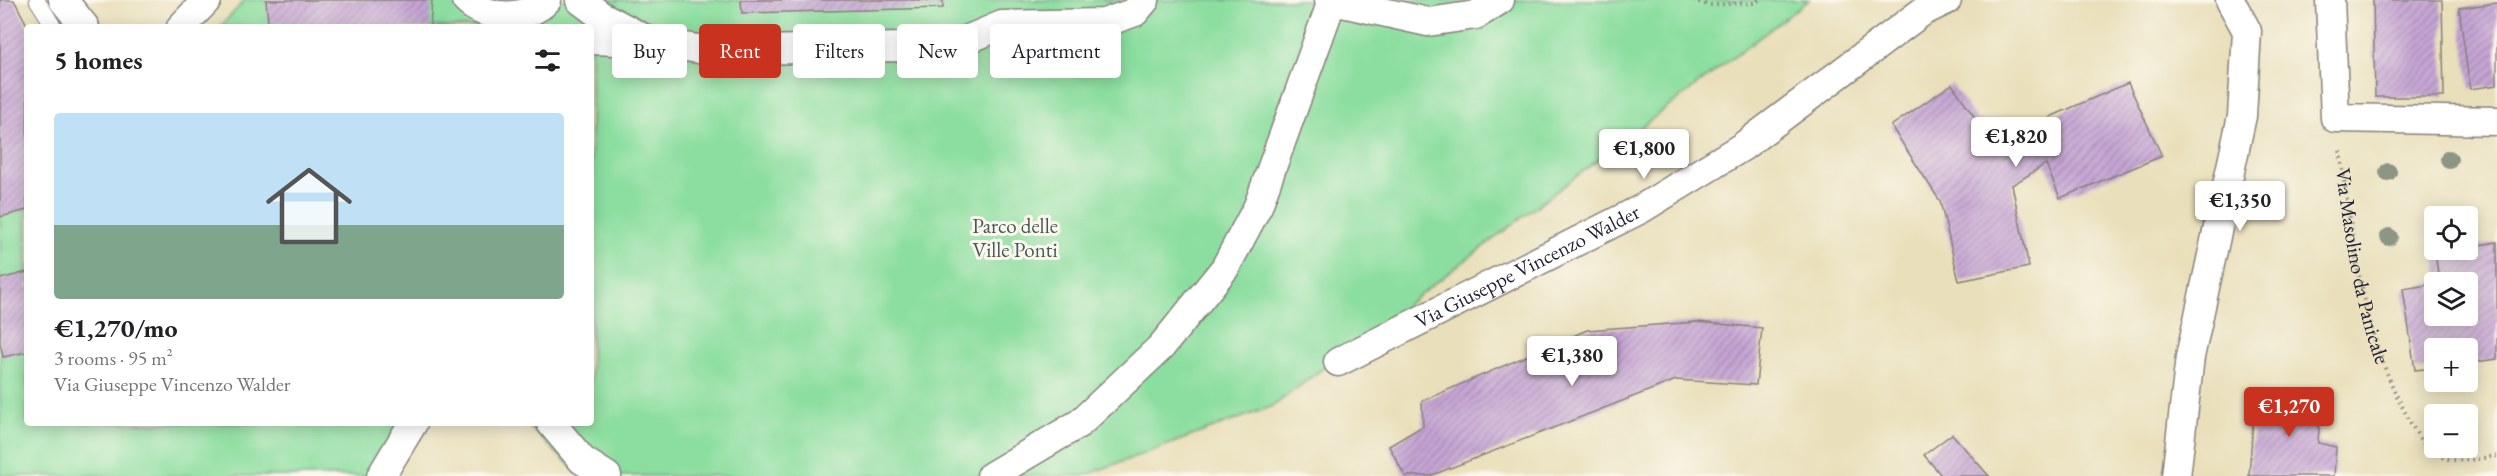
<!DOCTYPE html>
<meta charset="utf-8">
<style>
body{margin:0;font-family:"EB Garamond",serif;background:#f6f6f6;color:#202124;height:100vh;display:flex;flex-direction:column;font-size:22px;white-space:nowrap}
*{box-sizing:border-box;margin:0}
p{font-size:20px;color:#757577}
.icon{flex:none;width:33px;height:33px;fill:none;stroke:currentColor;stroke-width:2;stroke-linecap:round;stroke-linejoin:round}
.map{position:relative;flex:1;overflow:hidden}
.sheet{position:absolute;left:24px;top:24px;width:570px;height:402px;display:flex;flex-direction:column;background:#fff;border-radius:6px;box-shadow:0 3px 15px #0003}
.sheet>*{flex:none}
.top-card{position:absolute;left:612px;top:24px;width:570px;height:54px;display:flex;gap:12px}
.controls{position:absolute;left:2424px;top:206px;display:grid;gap:12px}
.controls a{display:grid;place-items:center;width:54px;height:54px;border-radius:6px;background:#fff;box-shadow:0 3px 15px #0003;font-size:30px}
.price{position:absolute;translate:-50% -51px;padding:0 14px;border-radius:6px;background:#fff;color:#222;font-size:20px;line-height:39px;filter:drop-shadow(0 2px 3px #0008)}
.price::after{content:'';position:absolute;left:50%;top:36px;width:18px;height:14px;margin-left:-9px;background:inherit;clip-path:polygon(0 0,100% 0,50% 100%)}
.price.current{background:#c8321e;color:#fff}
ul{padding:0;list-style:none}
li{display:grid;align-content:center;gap:12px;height:318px;padding:0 30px}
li+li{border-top:2px solid #e0e0e0}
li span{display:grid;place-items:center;height:186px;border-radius:6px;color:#555}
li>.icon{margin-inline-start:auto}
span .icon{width:108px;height:108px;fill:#fffc;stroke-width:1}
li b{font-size:26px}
h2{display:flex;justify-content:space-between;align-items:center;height:72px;padding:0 30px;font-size:26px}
.tag{padding:0 21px;border-radius:6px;background:#fff;box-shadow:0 3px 15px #0003;font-size:21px;line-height:54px}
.tag.current{background:#c8321e;color:#fff}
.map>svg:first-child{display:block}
</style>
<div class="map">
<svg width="2497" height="476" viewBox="0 0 2497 476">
<defs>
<pattern id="building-hatch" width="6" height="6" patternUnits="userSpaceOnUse" patternTransform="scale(1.5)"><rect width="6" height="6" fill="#c6a5d4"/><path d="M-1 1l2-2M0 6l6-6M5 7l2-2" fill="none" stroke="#a086ad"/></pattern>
</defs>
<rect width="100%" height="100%" fill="#fbf7ec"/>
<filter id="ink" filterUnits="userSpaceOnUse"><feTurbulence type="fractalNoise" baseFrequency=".0167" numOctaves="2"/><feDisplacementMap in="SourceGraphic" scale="12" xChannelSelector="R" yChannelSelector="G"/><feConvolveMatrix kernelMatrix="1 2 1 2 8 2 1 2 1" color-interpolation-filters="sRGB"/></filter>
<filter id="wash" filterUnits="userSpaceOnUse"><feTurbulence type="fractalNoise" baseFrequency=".008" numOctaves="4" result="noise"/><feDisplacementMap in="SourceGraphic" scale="24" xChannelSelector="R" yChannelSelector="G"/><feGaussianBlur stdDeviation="1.35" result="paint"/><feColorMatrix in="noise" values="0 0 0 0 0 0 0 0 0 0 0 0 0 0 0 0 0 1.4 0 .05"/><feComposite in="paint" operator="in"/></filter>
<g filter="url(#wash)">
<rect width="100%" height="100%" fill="#e9dfba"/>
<g fill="#8bde9f" stroke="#56806d" stroke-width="1.5">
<polygon points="0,0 27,27 27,423 413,423 381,476 0,476"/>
<polygon points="245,0 1809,0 1273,406 1083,476 581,476 525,423 591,423 591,27 220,27"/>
</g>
<g id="blocks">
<g fill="url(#building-hatch)">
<polygon points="0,0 14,0 28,27 27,210 0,217"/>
<polygon points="266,0 432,0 430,27 318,27 268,22"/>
<polygon points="741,0 943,0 943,8 742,13"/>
<polygon points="2373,0 2442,0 2444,97 2375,97"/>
<polygon points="2497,3 2497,85 2470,89 2459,8"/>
<polygon points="2128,83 2162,156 2060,198 2046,164 2012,185 2029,267 1959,281 1940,201 1891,126 1952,84 1995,147 2003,143 2000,137 2015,129 2027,149 2057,136 2050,117"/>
<polygon points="2497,242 2497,359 2468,363 2468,348 2434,348 2434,368 2415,370 2403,289 2434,284 2434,315 2468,315 2468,282 2439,282 2435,251 2468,249 2468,247"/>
<polygon points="27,272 27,352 3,357 0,344 0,279"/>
<polygon points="1697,322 1762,328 1756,385 1676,380 1430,476 1405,476 1389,446 1423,426 1422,401 1587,330"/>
<polygon points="2255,394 2321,398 2318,443 2336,447 2334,476 2249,476"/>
<polygon points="1952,434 1989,476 1942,476 1924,455"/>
</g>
</g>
</g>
<g filter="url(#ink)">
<use href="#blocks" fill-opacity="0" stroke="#86807a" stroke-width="1.5"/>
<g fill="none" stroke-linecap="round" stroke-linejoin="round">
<defs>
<polyline id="lane" points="37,0 54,27"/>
<g id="street">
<polyline points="63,0 85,27"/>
<path d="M466 0C485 20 529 21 547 0"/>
<polyline points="580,0 600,15 651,42 712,51 952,46 1002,25 1104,23 1135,12 1145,0"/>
<polyline points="1329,0 1428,22 1476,15 1500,0"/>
<polyline points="2330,0 2335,118 2497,121"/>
<polyline points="181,27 207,0"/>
<polyline points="591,40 643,42"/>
<path id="s2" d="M1338 362 1641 209 1742 147 1922 12 1947 0"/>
<polyline points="551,423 582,460 607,476"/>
<polyline points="381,476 413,423"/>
<polyline points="991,476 1080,423 1161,347 1225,268 1258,206 1332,1"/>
<polyline points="2176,476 2190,357 2242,116 2247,31 2230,0"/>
</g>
</defs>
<use href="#lane" stroke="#86807a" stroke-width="17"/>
<use href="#street" stroke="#86807a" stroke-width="31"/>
<g stroke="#86807a" stroke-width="4" stroke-dasharray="1.5 4.5" stroke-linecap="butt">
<polyline points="1693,0 1708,5 1754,3 1759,0"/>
<path id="s1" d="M2340 151C2354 243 2361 329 2405 412 2414 429 2423 450 2442 457 2459 464 2480 458 2497 456"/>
</g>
<use href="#lane" stroke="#fff" stroke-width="15"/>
<use href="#street" stroke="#fff" stroke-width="28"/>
</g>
<g fill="#8d9685">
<circle cx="2449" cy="159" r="9"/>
<circle cx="2388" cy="172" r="9"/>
<circle cx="2389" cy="237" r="9"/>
</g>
</g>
<g text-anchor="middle" stroke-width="6" stroke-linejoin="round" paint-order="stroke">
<g font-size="21" fill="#425a59" stroke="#fbf7ec">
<text x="1015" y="233">Parco delle<tspan x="1015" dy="24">Ville Ponti</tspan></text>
</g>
<g font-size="21" fill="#22223b" stroke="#fbf7ec">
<text dy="7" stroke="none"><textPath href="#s1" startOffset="117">Via Masolino da Panicale</textPath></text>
<text dy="7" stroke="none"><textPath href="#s2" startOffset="212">Via Giuseppe Vincenzo Walder</textPath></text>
</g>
</g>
</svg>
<div class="controls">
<a><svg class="icon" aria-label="locate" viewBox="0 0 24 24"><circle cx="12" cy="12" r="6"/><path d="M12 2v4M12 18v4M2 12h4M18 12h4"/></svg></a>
<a><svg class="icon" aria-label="layers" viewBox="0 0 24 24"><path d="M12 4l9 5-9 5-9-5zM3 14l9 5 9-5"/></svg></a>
<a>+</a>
<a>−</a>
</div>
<b class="price" style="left:2016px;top:168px">€1,820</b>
<b class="price" style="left:1644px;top:180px">€1,800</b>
<b class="price" style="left:2240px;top:232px">€1,350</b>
<b class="price" style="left:1572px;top:387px">€1,380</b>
<b class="price current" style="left:2289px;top:438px">€1,270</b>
<div class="top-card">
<a class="tag">Buy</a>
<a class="tag current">Rent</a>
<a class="tag">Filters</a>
<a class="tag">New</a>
<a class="tag">Apartment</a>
</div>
<section class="sheet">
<h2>5 homes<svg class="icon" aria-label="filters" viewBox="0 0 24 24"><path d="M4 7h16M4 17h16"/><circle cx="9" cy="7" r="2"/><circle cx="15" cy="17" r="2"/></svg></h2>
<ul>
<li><span style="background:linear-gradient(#bfe0f5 60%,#7fa58c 0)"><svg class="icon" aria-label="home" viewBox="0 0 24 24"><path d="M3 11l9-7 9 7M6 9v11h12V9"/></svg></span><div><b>€1,270/mo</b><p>3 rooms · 95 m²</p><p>Via Giuseppe Vincenzo Walder</p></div></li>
</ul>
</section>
</div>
